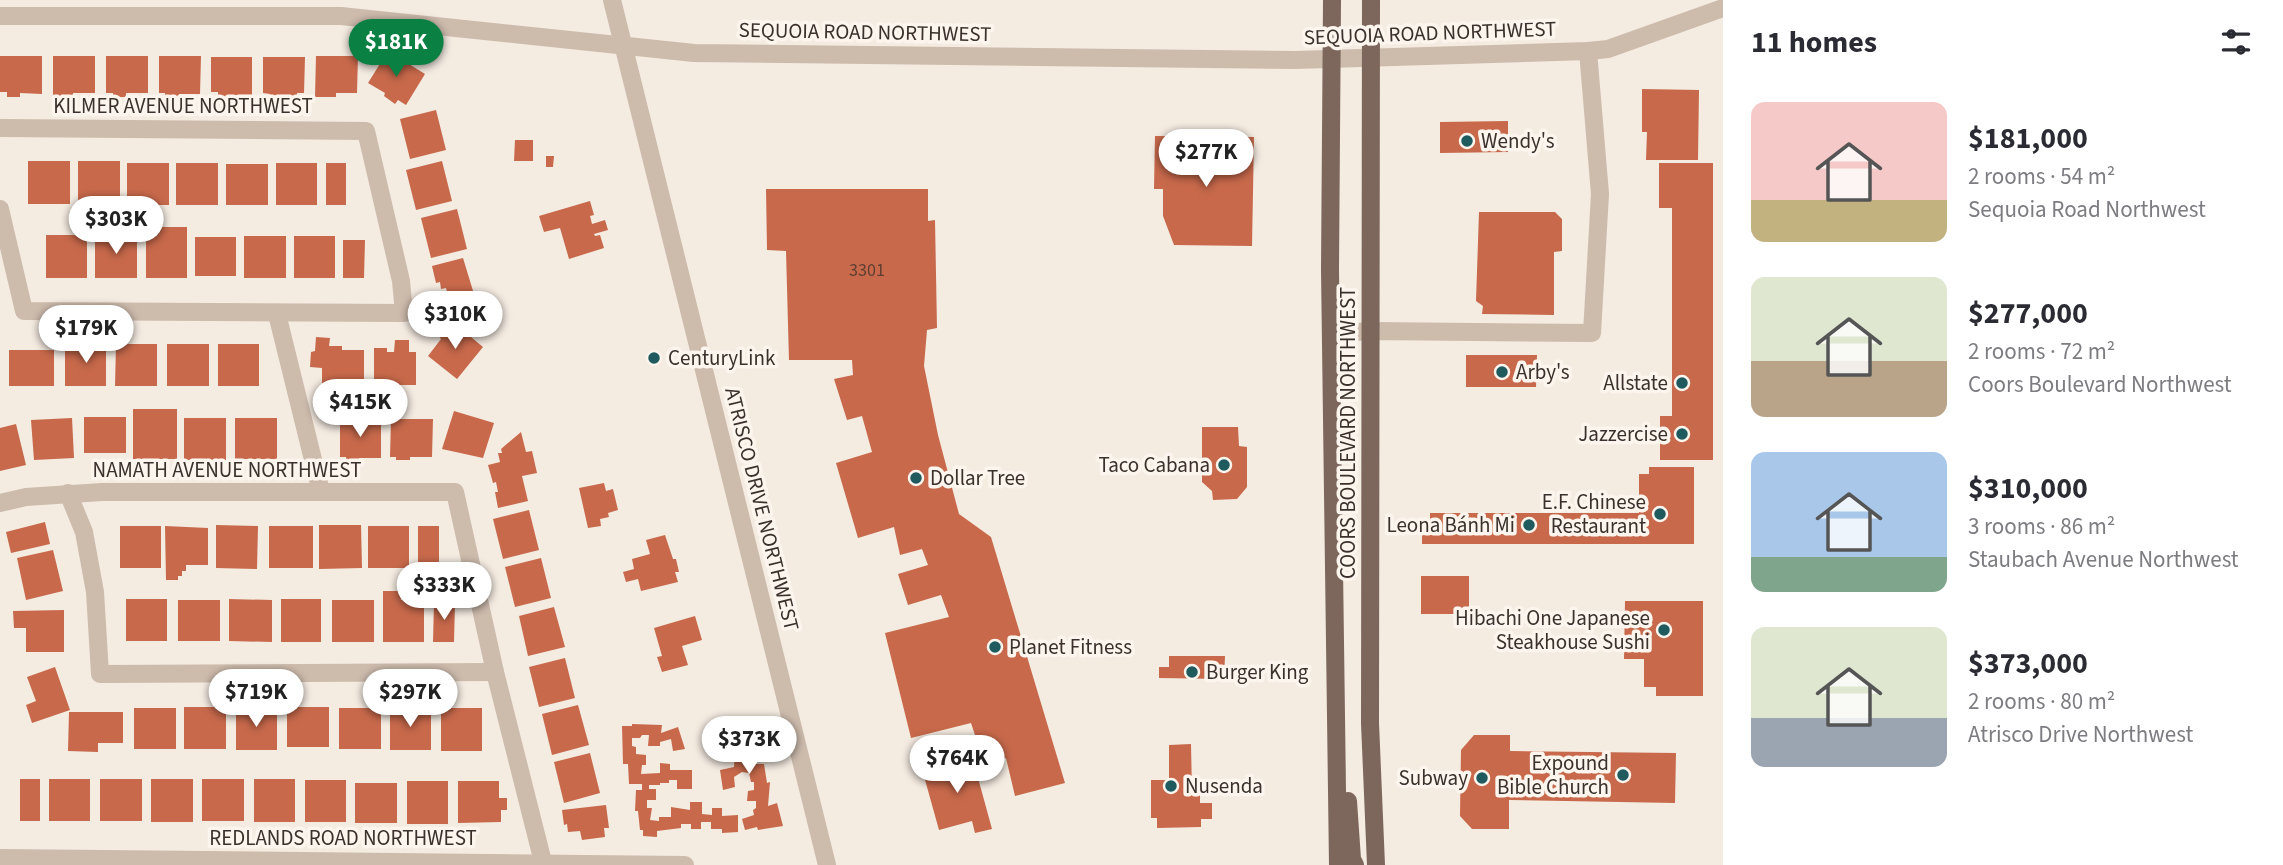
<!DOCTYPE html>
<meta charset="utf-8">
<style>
body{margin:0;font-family:"Source Sans 3",sans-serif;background:#f7f7f7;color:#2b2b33;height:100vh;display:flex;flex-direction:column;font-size:26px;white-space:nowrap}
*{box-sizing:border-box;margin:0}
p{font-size:23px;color:#7c7c81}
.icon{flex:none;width:38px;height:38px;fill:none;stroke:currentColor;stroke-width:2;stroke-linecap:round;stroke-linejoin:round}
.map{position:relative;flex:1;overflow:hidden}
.side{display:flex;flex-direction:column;background:#fff;width:560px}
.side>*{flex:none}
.price{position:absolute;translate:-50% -60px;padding:0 16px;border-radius:24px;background:#fff;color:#222;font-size:23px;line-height:46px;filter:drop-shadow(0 2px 4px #0008)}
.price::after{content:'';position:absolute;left:50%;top:42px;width:21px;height:16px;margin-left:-10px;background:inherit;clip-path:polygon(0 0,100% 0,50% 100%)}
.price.current{background:#0b8043;color:#fff}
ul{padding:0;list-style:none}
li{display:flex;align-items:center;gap:21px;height:175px;padding:0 28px}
li span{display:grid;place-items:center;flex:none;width:196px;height:140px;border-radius:14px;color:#555}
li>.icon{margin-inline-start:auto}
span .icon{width:84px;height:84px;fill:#fffc;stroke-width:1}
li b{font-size:30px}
h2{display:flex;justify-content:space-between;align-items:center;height:84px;padding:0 28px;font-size:30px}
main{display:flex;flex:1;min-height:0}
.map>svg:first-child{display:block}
</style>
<main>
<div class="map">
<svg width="1723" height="865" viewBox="0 0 1723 865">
<rect width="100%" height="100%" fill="#f4ebe1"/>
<g fill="#c8694b">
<polygon points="388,51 425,74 406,105 398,100 395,104 384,96 385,93 368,83"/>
<polygon points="0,56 42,56 42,94 20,93 20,97 7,97 7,92 0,92"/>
<polygon points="53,56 95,56 95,93 73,93 73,97 53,96"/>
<polygon points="106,56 148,56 148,93 126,93 126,97 113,97 113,93 106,93"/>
<polygon points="159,56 201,56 200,94 179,94 179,97 165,97 165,93 159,93"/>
<polygon points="316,56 358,56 357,93 336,93 336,97 315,97"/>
<polygon points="211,57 252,57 252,97 218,97 218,92 211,92"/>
<polygon points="263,57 305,57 304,93 297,93 297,98 270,98 270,94 263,93"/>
<polygon points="1642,89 1699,90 1698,160 1646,160 1647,132 1642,132"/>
<polygon points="436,110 446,150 410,159 400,119"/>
<polygon points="1508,121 1508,152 1440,153 1440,122"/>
<polygon points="1155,136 1254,137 1252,246 1174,245 1163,216 1163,189 1154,189"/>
<polygon points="515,140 533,140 533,161 514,161"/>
<polygon points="546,156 554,156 553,167 546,167"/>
<rect x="28" y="161" width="42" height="43"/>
<rect x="78" y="161" width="42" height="43"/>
<polygon points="442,161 452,201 416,210 406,170"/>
<rect x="127" y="163" width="42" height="42"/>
<rect x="176" y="163" width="42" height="42"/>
<rect x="276" y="163" width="41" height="42"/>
<rect x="326" y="163" width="20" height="42"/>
<polygon points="1659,163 1713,163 1713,460 1660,460 1660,416 1672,416 1672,208 1659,208"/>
<rect x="226" y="164" width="42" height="41"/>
<polygon points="766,189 928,189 928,221 935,220 937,328 927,330 924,366 938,435 959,514 991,537 1065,783 1015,796 1006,758 985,765 971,723 911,738 885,633 949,617 941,595 908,605 898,574 928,565 922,549 900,555 894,527 858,538 836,463 872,452 862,416 847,420 834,379 853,375 852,360 789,360 786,251 767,250"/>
<polygon points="590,201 594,215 590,216 592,224 605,220 608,230 594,234 595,236 600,235 604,248 569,259 560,228 544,232 539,216"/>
<polygon points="457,209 467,249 431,258 421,218"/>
<polygon points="1479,212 1555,212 1562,219 1562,251 1554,252 1554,315 1482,314 1483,306 1476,301"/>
<rect x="146" y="227" width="41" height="51"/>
<rect x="46" y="235" width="41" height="43"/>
<rect x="95" y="235" width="42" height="43"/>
<rect x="244" y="236" width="42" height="42"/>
<rect x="294" y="236" width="41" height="42"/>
<rect x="195" y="237" width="41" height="39"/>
<polygon points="343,240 365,240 364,278 343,278"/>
<polygon points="463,258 477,304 448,312 444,297 448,296 446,288 441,289 440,282 436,283 432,266"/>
<polygon points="454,323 483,347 457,379 428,356 441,339 439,336 447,327 450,329"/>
<polygon points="316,337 330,338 329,346 342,346 342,350 364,350 364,387 322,387 322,368 310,367 311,352 315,351"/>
<polygon points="395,340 409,340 409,352 416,352 416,385 394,385 394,388 374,388 374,348 387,348 387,352 394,352"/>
<rect x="65" y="343" width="41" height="43"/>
<polygon points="116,344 157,344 157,386 115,386"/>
<rect x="167" y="344" width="42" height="42"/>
<rect x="218" y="344" width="41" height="42"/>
<rect x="9" y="350" width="45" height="36"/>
<rect x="650" y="353" width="7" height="10"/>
<polygon points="1466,355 1537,355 1536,387 1466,387"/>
<rect x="133" y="409" width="44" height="50"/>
<polygon points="454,411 494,423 483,458 442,449"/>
<rect x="84" y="417" width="42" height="36"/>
<polygon points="72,418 74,458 34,460 31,420"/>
<rect x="184" y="418" width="42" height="42"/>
<rect x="235" y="418" width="42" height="41"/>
<polygon points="391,419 433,419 432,457 410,457 410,460 396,460 396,457 390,457"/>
<polygon points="340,420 381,420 381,458 359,458 359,461 346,461 346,457 340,457"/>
<polygon points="16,424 26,465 0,471 0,428"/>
<polygon points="1202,427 1238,427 1239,446 1247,447 1247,487 1237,499 1213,500 1212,491 1202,482"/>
<polygon points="521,432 526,452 532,451 537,473 522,476 528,501 498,508 495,492 498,492 496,482 493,483 488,465 500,462 498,453 502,453 501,449"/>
<polygon points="1649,467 1694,467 1694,544 1422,544 1422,519 1430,519 1430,513 1639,513 1639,474 1649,474"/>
<polygon points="604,483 606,491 613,489 618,510 608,513 609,517 600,519 601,526 588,528 579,488"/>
<polygon points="529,510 539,550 503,559 493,519"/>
<polygon points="45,522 50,544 11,553 6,532"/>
<polygon points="216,525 258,526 257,569 216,568"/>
<polygon points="319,525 361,525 362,568 319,569"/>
<rect x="120" y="526" width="41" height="42"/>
<polygon points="165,526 208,528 208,565 186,565 186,571 182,571 182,576 178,576 178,580 166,580"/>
<rect x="269" y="526" width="44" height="42"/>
<rect x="368" y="526" width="41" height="42"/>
<rect x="418" y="526" width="21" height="42"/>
<polygon points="665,535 673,559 676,559 679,572 675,572 678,582 641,591 638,579 626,582 623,572 634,569 632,559 650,554 646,540"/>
<polygon points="53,550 63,591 26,600 17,558"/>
<polygon points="541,558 551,598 515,607 505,567"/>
<rect x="1421" y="576" width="48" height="38"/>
<polygon points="383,591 401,591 401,600 424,600 424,642 383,642"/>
<rect x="126" y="599" width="41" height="42"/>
<polygon points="229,599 272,600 272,642 229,641"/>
<rect x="281" y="599" width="40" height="43"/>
<rect x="178" y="600" width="42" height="41"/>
<rect x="332" y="600" width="42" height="42"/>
<polygon points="1625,601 1703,601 1703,696 1656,696 1656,687 1644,687 1644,659 1624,659"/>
<polygon points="434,603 455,603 454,642 433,642"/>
<polygon points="554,607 565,647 528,656 519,616"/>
<polygon points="64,610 64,652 26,652 26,628 14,628 13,611"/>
<polygon points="695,616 702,640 682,646 688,665 662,672 657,657 662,656 654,628"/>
<polygon points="1169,656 1225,656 1224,679 1159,678 1159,667 1169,667"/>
<polygon points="565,658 575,698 539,707 529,667"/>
<polygon points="55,667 70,710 32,723 26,705 36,701 27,677"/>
<polygon points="578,705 589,745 552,755 542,714"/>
<rect x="184" y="707" width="42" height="42"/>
<rect x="287" y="707" width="42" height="40"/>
<rect x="134" y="708" width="42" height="41"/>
<rect x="236" y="708" width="41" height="42"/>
<rect x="339" y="708" width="42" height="41"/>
<rect x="390" y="708" width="41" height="42"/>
<rect x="441" y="708" width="41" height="43"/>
<polygon points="69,712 123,712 123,743 98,743 98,752 68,751"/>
<polygon points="632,724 662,725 661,733 678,727 685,749 673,751 671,739 660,742 660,746 648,746 649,735 642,735 640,738 632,738 632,746 636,747 636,754 646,755 646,765 642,765 641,774 660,773 660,763 670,764 670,770 692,770 692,789 677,789 677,780 669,780 669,783 660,783 660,785 649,785 649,789 656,789 656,800 647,800 647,808 652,808 650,820 659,821 659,817 671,817 671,807 690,810 690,802 702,802 702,814 712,815 712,808 722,808 722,816 738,815 738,832 722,833 722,829 711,829 711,822 701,822 701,829 691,829 691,824 681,824 681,828 657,831 657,837 643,836 643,830 640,830 638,811 635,811 636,790 642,790 642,784 629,784 628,764 623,764 622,726 632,726"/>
<polygon points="724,724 756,725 755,764 764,764 767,783 770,782 768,806 777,803 783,826 758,830 757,827 745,830 742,819 754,815 753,810 756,808 756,801 747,801 748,791 754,790 754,782 751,782 749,773 742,772 734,777 735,787 723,790 720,770 734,767 735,751 745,751 744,744 741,744 741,740 733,740 733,737 722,737 722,746 712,747 713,727 723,727"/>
<polygon points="1474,735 1510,735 1510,751 1676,753 1675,803 1509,800 1509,829 1472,829 1460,816 1461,750"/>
<polygon points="1191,744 1192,793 1200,793 1200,803 1212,803 1212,819 1201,819 1201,827 1157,828 1157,818 1151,818 1151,780 1169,780 1169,745"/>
<polygon points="590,753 600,793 564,803 554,762"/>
<polygon points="972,756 992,829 975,833 972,821 939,830 922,769"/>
<rect x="20" y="779" width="20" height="42"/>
<rect x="49" y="779" width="41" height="42"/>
<rect x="100" y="779" width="42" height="42"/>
<rect x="151" y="779" width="42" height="43"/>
<rect x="202" y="779" width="42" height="42"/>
<rect x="254" y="779" width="41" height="43"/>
<rect x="305" y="780" width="41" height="42"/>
<rect x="407" y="781" width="41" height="43"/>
<polygon points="458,781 499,781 499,798 507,798 507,810 501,810 501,822 458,823"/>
<rect x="355" y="783" width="42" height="40"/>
<polygon points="606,805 609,828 604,828 605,837 582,840 580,831 568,832 567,824 564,825 562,810"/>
</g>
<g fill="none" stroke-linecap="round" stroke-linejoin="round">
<g stroke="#cdbbac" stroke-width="18">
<polyline points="612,0 827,865"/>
<polyline points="0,16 341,16 694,53 1295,60 1588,51 1608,49 1723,8"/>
<polyline points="0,128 366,131 401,281 404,313 24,311 0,209"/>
<polyline points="277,314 321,492"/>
<polyline points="1331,334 1370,331 1592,333 1600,194 1588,51"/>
<polyline points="68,493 84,532 95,592 100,674 495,672"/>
<polyline points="0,503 26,497 102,492 455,492 495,672 543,862"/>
<polyline points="0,858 685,865"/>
</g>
<g stroke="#7d675c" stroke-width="18">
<polyline points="1332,0 1330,270 1338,865"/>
<polyline points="1371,0 1370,723 1376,865"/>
<polyline points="1348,801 1352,859 1355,865"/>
</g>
</g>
<g fill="#1f5a5e" stroke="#fbf5ee" stroke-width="2.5">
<circle cx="1467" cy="141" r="7"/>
<circle cx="654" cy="358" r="7"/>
<circle cx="1502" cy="372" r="7"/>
<circle cx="1682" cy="383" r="7"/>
<circle cx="1682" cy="434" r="7"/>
<circle cx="1224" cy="465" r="7"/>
<circle cx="916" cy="478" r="7"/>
<circle cx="1660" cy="514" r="7"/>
<circle cx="1529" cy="525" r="7"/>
<circle cx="1664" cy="630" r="7"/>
<circle cx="995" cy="647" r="7"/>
<circle cx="1192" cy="672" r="7"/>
<circle cx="1623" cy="775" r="7"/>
<circle cx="1482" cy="778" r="7"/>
<circle cx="1171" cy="786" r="7"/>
</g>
<g text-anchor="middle" stroke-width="7" stroke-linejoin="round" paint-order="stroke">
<g font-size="18" fill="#5e3e33">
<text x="867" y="276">3301</text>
</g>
<g font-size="21" fill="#3b302b" stroke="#fbf5ee">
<text transform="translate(865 32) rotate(1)" y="7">SEQUOIA ROAD NORTHWEST</text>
<text transform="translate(1430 33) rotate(-2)" y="7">SEQUOIA ROAD NORTHWEST</text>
<text x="183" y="113">KILMER AVENUE NORTHWEST</text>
<text transform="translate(1348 433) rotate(-90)" y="7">COORS BOULEVARD NORTHWEST</text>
<text x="227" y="477">NAMATH AVENUE NORTHWEST</text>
<text transform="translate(762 509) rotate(76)" y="7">ATRISCO DRIVE NORTHWEST</text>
<text x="343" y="845">REDLANDS ROAD NORTHWEST</text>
</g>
<g font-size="21" fill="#3b302b" stroke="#fbf5ee" text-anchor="end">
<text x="1481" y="148" text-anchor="start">Wendy's</text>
<text x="668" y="365" text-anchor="start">CenturyLink</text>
<text x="1516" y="379" text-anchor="start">Arby's</text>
<text x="1668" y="390">Allstate</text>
<text x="1668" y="441">Jazzercise</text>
<text x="1210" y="472">Taco Cabana</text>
<text x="930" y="485" text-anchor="start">Dollar Tree</text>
<text x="1646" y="509">E.F. Chinese<tspan x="1646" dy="24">Restaurant</tspan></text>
<text x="1515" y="532">Leona Bánh Mi</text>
<text x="1650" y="625">Hibachi One Japanese<tspan x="1650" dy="24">Steakhouse Sushi</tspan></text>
<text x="1009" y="654" text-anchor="start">Planet Fitness</text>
<text x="1206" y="679" text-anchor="start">Burger King</text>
<text x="1609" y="770">Expound<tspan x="1609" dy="24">Bible Church</tspan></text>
<text x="1468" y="785">Subway</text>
<text x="1185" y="793" text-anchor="start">Nusenda</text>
</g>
</g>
</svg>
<b class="price current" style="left:396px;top:79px">$181K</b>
<b class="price" style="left:1206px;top:189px">$277K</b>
<b class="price" style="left:116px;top:256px">$303K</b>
<b class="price" style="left:455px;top:351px">$310K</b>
<b class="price" style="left:86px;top:365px">$179K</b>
<b class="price" style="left:360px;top:439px">$415K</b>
<b class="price" style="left:444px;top:622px">$333K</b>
<b class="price" style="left:256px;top:729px">$719K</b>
<b class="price" style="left:410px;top:729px">$297K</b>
<b class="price" style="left:749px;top:776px">$373K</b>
<b class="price" style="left:957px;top:795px">$764K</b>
</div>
<section class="side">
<h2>11 homes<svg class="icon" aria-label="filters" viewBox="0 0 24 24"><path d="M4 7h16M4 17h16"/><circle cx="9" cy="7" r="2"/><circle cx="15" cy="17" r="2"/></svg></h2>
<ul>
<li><span style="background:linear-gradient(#f6c9c9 70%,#c2b280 0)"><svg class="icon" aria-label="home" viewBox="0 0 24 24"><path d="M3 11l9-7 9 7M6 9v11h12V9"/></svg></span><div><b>$181,000</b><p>2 rooms · 54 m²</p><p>Sequoia Road Northwest</p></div></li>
<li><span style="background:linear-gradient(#dfe7d0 60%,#b9a48a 0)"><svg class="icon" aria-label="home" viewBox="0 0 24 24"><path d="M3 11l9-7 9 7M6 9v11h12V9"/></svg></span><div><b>$277,000</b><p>2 rooms · 72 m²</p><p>Coors Boulevard Northwest</p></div></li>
<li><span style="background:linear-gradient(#a9c7e8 75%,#7fa58c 0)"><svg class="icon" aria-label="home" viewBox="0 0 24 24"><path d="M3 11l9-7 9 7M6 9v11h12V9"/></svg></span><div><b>$310,000</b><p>3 rooms · 86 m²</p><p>Staubach Avenue Northwest</p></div></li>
<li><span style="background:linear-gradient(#dfe7d0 65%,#9aa5b1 0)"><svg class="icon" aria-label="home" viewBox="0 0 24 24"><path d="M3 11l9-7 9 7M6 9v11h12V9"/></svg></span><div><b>$373,000</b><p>2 rooms · 80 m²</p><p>Atrisco Drive Northwest</p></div></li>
</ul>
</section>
</main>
